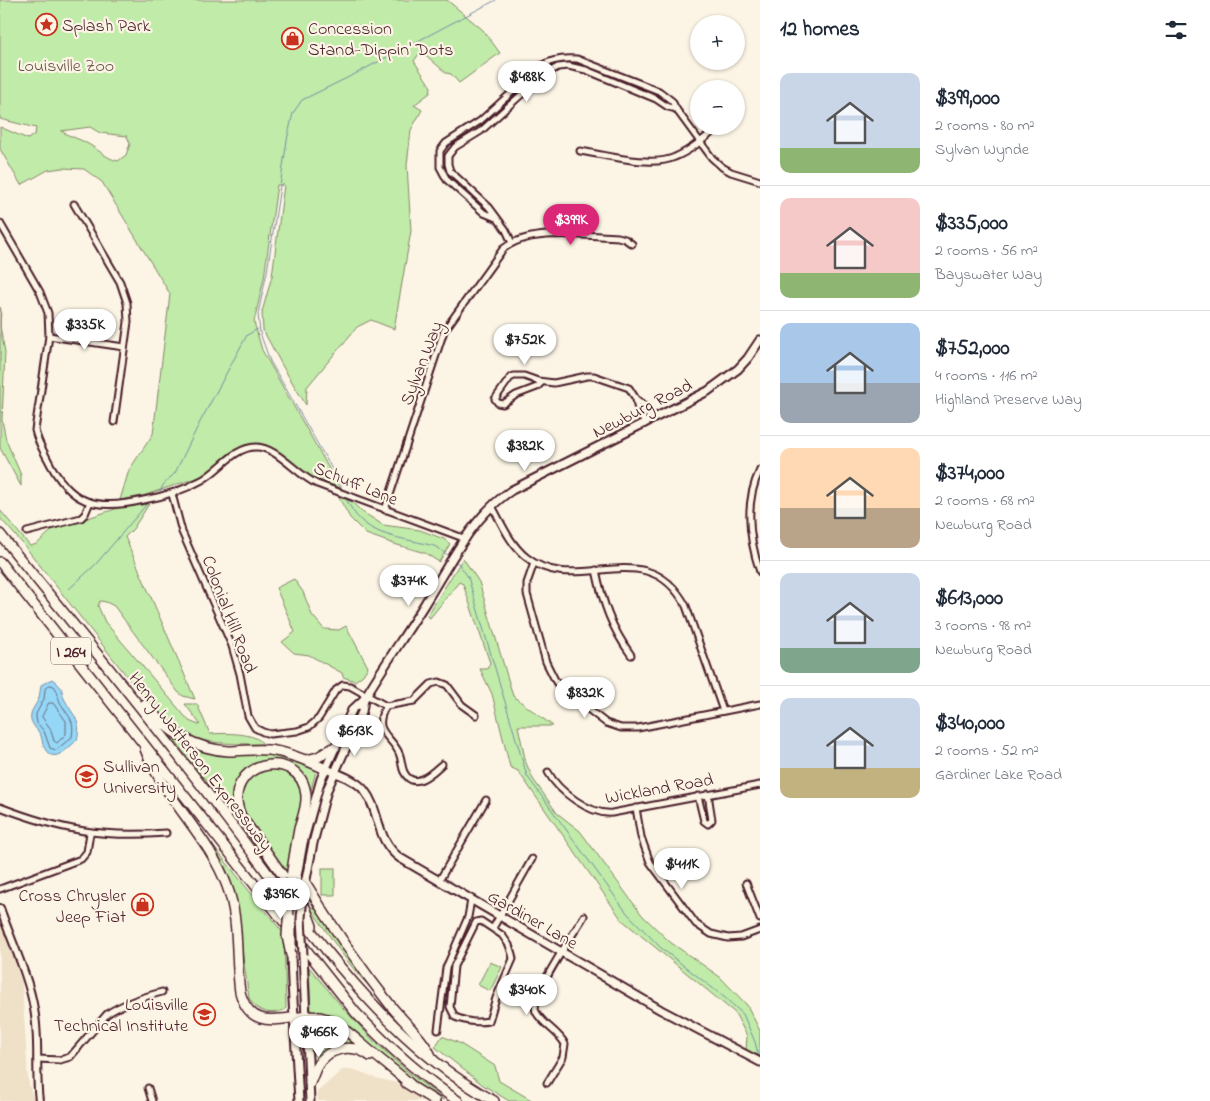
<!DOCTYPE html>
<meta charset="utf-8">
<style>
body{margin:0;font-family:"Indie Flower",sans-serif;background:#f6f6f7;color:#1f2937;height:100vh;display:flex;flex-direction:column;font-size:19px;white-space:nowrap}
*{box-sizing:border-box;margin:0}
p{font-size:16px;color:#747a83}
.icon{flex:none;width:28px;height:28px;fill:none;stroke:currentColor;stroke-width:2;stroke-linecap:round;stroke-linejoin:round}
.map{position:relative;flex:1;overflow:hidden}
.panel{display:flex;flex-direction:column;background:#fff;width:450px}
.panel>*{flex:none}
.buttons{position:absolute;left:690px;top:15px;display:grid;gap:10px}
.buttons a{display:grid;place-items:center;width:55px;height:55px;border-radius:50%;background:#fff;box-shadow:0 1px 4px #0004;font-size:25px}
.price{position:absolute;translate:-50% -42px;padding:0 11px;border-radius:18px;background:#fff;color:#222;font-size:16px;line-height:32px;filter:drop-shadow(0 1px 2px #0008)}
.price::after{content:'';position:absolute;left:50%;top:30px;width:15px;height:11px;margin-left:-8px;background:inherit;clip-path:polygon(0 0,100% 0,50% 100%)}
.price.active{background:#db2777;color:#fff}
ul{padding:0;list-style:none}
li{display:flex;align-items:center;gap:15px;height:125px;padding:0 20px}
li+li{border-top:1px solid #e0e1e3}
li span{display:grid;place-items:center;flex:none;width:140px;height:100px;border-radius:10px;color:#555}
li>.icon{margin-inline-start:auto}
span .icon{width:60px;height:60px;fill:#fffc;stroke-width:1}
li b{font-size:21px}
h2{display:flex;justify-content:space-between;align-items:center;height:60px;padding:0 20px;font-size:21px}
main{display:flex;flex:1;min-height:0}
.map>svg:first-child{display:block}
</style>
<main>
<div class="map">
<svg width="760" height="1101" viewBox="0 0 760 1101">
<rect width="100%" height="100%" fill="#fcf5e5"/>
<filter id="ink" filterUnits="userSpaceOnUse"><feTurbulence type="fractalNoise" baseFrequency=".02" numOctaves="2"/><feDisplacementMap in="SourceGraphic" scale="10" xChannelSelector="R" yChannelSelector="G"/><feConvolveMatrix kernelMatrix="1 2 1 2 8 2 1 2 1" color-interpolation-filters="sRGB"/></filter>
<g filter="url(#ink)">
<g fill="#efe0c8">
<polygon points="0,918 22,983 28,1080 34,1101 0,1101"/>
<polygon points="353,1069 376,1078 397,1083 428,1101 318,1101 317,1092 342,1070"/>
</g>
<g fill="#c0eba8" stroke="#85856a" fill-rule="evenodd">
<path d="M0 0H447L483 30 500 53 459 83 451 74 446 73 421 51 414 61 431 87 430 93 414 105 422 110 411 130 407 165 411 231 394 329 371 320 357 327 307 387 306 405 283 367 263 330 262 312 272 276 284 185H277L264 278 254 322 262 350 340 488 305 474 290 464 273 448 259 443 245 445 225 458 206 475 142 496 120 500 129 470 153 434 170 294 102 182 84 169 62 168 48 170 21 185 0 149V127L28 139 35 134 36 128 0 119ZM90 127 100 133 127 136 130 144 126 155 118 161C106 158 100 151 90 145 81 139 70 137 61 131Z"/>
<polygon points="0,307 1,310 0,326 5,352 2,420 6,440 21,475 21,486 0,448"/>
<polygon points="338,496 352,502 361,511 383,525 420,530 444,539 450,544 439,562 425,553 394,544 366,534 350,518"/>
<path d="M149 504 133 529 125 537 195 699 183 696 178 692 114 606 106 602 100 601 98 606 105 622 189 721 199 725 200 724 185 704H197L210 734C223 733 256 732 263 744 206 744 182 744 144 698L23 544 0 518V510L30 546 37 544 52 530 118 508Z"/>
<polygon points="463,558 479,582 513,696 553,726 518,726 526,763 533,779 557,813 580,831 642,915 670,942 720,977 747,1005 760,1031 760,1056 746,1050 747,1036 735,1013 622,920 518,771 510,767 492,694 480,669 487,669 490,663 463,584 459,582 430,618 427,616"/>
<polygon points="294,579 303,592 312,615 324,629 339,630 346,626 368,667 363,675 355,681 343,677 342,673 309,655 294,653 282,642 295,632 276,588"/>
<path d="M166 730C173 735 182 742 190 744 221 751 294 749 316 771L309 798 302 778 266 762 234 794 253 840Z"/>
<polygon points="271,767 287,771 298,782 303,800 288,875 241,809 241,791 250,776"/>
<path d="M197 826 284 934 286 1009C272 1016 257 1013 249 998L237 915Z"/>
<rect x="322" y="868" width="13" height="27"/>
<path d="M313 906H315L381 998C353 973 333 941 312 910Z"/>
<polygon points="490,962 502,967 490,991 478,985"/>
<polygon points="309,967 343,1008 374,1041 408,1072 444,1100 410,1079 335,1018 323,1013 311,1012"/>
<polygon points="311,1019 330,1023 358,1045 316,1061"/>
<polygon points="442,1036 459,1043 495,1066 499,1081 533,1101 509,1101 483,1085 435,1047"/>
</g>
<path fill="#95d7f6" stroke="#778da5" d="M52 679C67 690 59 691 66 702 74 717 82 720 77 740 67 749 52 767 43 745 42 741 42 737 40 734 36 728 29 722 31 714 32 709 36 705 38 700 40 696 40 690 41 685Z"/>
<g fill="none" stroke-linecap="round" stroke-linejoin="round">
<g stroke="#68697c" stroke-width="1">
<path d="M50 685 54 686C59 692 57 698 61 704 69 718 75 719 72 737L56 750 50 748 44 731 37 723 36 717V714L44 699 45 689Z"/>
<polygon points="49,703 53,703 66,721 66,734 57,743 54,741 50,728 42,717"/>
</g>
<g stroke="#778da5" stroke-width="1">
<polyline points="160,491 164,484 175,473 199,424 247,335 258,329"/>
<polyline points="343,492 339,481 270,361 260,333 258,314 267,272 287,140 293,113 302,100 355,74 496,0"/>
<path d="M346 498C362 537 396 536 430 545 438 546 444 553 450 557"/>
<polyline points="453,560 459,564 468,577 527,776 627,913 661,948 724,997 743,1014 755,1042 759,1058"/>
<polyline points="69,589 96,564 146,505"/>
</g>
<defs>
<g id="minor">
<path d="M580 151C606 155 651 168 675 157 692 150 706 137 720 126"/>
<polyline points="74,204 120,282 127,303 128,322 114,422"/>
<path d="M496 218 484 213 447 180 440 167V151L446 143 480 121 541 66C552 59 564 58 577 59L659 91 672 101 676 109 712 158 722 167 731 172 760 181"/>
<path d="M0 223 40 292 48 313 49 336 35 430C37 440 42 449 47 458 70 505 96 511 144 500 165 496 183 491 202 480 219 471 234 447 256 447 277 447 297 475 317 484L466 539"/>
<polyline points="512,243 506,230 489,207 450,171 448,164 448,156 455,147 481,131 542,76 558,67 568,66 586,70 656,99 668,107 676,109"/>
<polyline points="49,336 124,347"/>
<polyline points="542,382 537,387 516,395 503,404 498,403 495,399 510,378 514,376 524,376 538,381 554,383 587,376 594,376 629,388 636,399 643,404 651,421"/>
<polyline points="636,399 637,406 645,424"/>
<path d="M760 470C744 502 749 539 760 572"/>
<polyline points="172,494 182,532 232,646 240,674 248,716 255,728 263,732 270,734 297,731 309,727 319,718 336,690 343,685 350,686 386,706 414,701 431,684 439,682 447,685 462,705 476,715"/>
<path d="M492 506C502 524 510 544 526 557 577 599 646 531 686 606L723 711"/>
<path d="M385 510 444 331 503 249C530 227 584 236 618 237L625 239 632 244"/>
<polyline points="27,532 81,518 85,514 90,502"/>
<polyline points="534,563 527,583 527,594 546,662 556,682 561,688 606,723 621,728 638,728 760,704"/>
<path d="M596 570C603 604 611 627 631 655"/>
<path d="M386 706C371 732 391 735 399 753 402 759 401 766 404 772 414 792 433 772 442 764"/>
<path d="M548 772C558 791 590 815 612 813L760 785"/>
<polyline points="698,796 704,821 708,824 712,820 708,794"/>
<path d="M0 807C60 830 102 838 166 833"/>
<polyline points="636,808 641,837 650,862 696,924 711,934 728,938 741,937 760,930"/>
<polyline points="439,881 486,800"/>
<polyline points="746,883 760,919"/>
<polyline points="0,889 81,859 87,852 90,833"/>
<path d="M481 921 502 935 509 945 512 954 513 959 496 998 489 1021C476 1023 467 1022 455 1017L450 1007 454 966 476 922Z"/>
<polyline points="493,928 532,859"/>
<polyline points="438,1030 446,968 468,917 471,900"/>
<path d="M37 1059 60 1060 70 1057 107 1014C123 1003 143 997 162 992"/>
<path d="M547 1083 563 1057 565 1044C558 1031 543 1025 536 1012 529 997 575 932 584 916"/>
<polyline points="148,1088 152,1101"/>
</g>
<path id="tertiary" d="M0 908C11 940 29 977 34 1009 40 1040 35 1071 39 1101"/>
<g id="secondary">
<path d="M326 769C338 774 355 779 364 790 381 811 375 840 400 858L661 1010 760 1062"/>
<path d="M295 887 303 843 321 779 352 710 364 699C383 667 404 637 424 605 449 565 472 516 512 490L708 391 738 369 748 358 760 340"/>
<polyline points="303,895 313,843 327,790 362,712 364,699"/>
<polyline points="291,955 292,983 299,1101"/>
<polyline points="303,955 310,1101"/>
</g>
<g id="motorway">
<path d="M0 534C76 628 154 722 227 819 304 920 380 1039 494 1101"/>
<path d="M0 562 356 1013C387 1045 421 1076 458 1101"/>
<path d="M145 704C166 731 194 749 229 751 245 751 260 748 275 751 293 754 310 762 326 769"/>
<path d="M145 749C164 799 209 836 227 886 240 920 235 957 240 992 254 1043 297 1005 329 1020 344 1027 357 1040 369 1050 383 1062 398 1073 411 1085"/>
<polyline points="306,760 318,757 335,747"/>
<path d="M291 879C293 862 296 846 299 829 302 818 307 807 306 795 301 744 218 762 241 816L305 907 312 926"/>
<path d="M305 882C331 925 360 967 391 1006 405 1023 423 1038 432 1058"/>
<path d="M310 1083C312 1078 314 1073 316 1068 326 1048 352 1042 370 1056"/>
<polyline points="406,1083 435,1101"/>
</g>
</defs>
<use href="#minor" stroke="#4a1f2b" stroke-width="9"/>
<use href="#tertiary" stroke="#4a1f2b" stroke-width="10"/>
<use href="#secondary" stroke="#4a1f2b" stroke-width="11"/>
<use href="#motorway" stroke="#4a1f2b" stroke-width="12"/>
<use href="#minor" stroke="#fcf5e5" stroke-width="5"/>
<use href="#tertiary" stroke="#fcf5e5" stroke-width="6"/>
<use href="#secondary" stroke="#fcf5e5" stroke-width="7"/>
<use href="#motorway" stroke="#fcf5e5" stroke-width="9"/>
<defs>
<g id="secondary-bridge">
<polyline points="293,902 295,887"/>
<polyline points="292,947 292,918"/>
<polyline points="303,955 301,918 303,895"/>
</g>
<polyline id="motorway-bridge" points="291,879 287,936 291,955"/>
</defs>
<use href="#secondary-bridge" stroke="#4a1f2b" stroke-width="11" stroke-linecap="butt"/>
<use href="#motorway-bridge" stroke="#4a1f2b" stroke-width="12" stroke-linecap="butt"/>
<use href="#secondary-bridge" stroke="#fcf5e5" stroke-width="7"/>
<use href="#motorway-bridge" stroke="#fcf5e5" stroke-width="9"/>
</g>
</g>
<defs>
<symbol id="sight-ring" viewBox="-11 -11 22 22"><circle r="9.5" fill="#fcf5e5" stroke="#c8321e" stroke-width="1.5"/><path d="M0-6L1.8-2.2L6-1.7L2.9 1.2L3.7 5.4L0 3.3L-3.7 5.4L-2.9 1.2L-6-1.7L-1.8-2.2Z" fill="#c8321e"/></symbol>
<symbol id="shop-ring" viewBox="-11 -11 22 22"><circle r="9.5" fill="#fcf5e5" stroke="#c8321e" stroke-width="1.5"/><path d="M-5-2.5h2.3a2.7 3.5 0 0 1 5.4 0H5L5.5 6h-11ZM-1.5-2.5h3a1.5 2.3 0 0 0-3 0Z" fill="#c8321e"/></symbol>
<symbol id="university-ring" viewBox="-11 -11 22 22"><circle r="9.5" fill="#fcf5e5" stroke="#c8321e" stroke-width="1.5"/><path d="M0-5L7-2L0 1L-7-2ZM-4 1L0 2.5L4 1V4Q0 6-4 4Z" fill="#c8321e"/></symbol>
<symbol id="school-ring" viewBox="-11 -11 22 22"><circle r="9.5" fill="#fcf5e5" stroke="#c8321e" stroke-width="1.5"/><path d="M0-5L7-2L0 1L-7-2ZM-4 1L0 2.5L4 1V4Q0 6-4 4Z" fill="#c8321e"/></symbol>
</defs>
<g fill-rule="evenodd">
<use href="#sight-ring" x="34" y="12" width="25" height="25"/>
<use href="#shop-ring" x="280" y="26" width="25" height="25"/>
<use href="#university-ring" x="74" y="764" width="25" height="25"/>
<use href="#shop-ring" x="130" y="892" width="25" height="25"/>
<use href="#school-ring" x="192" y="1002" width="25" height="25"/>
</g>
<g text-anchor="middle" stroke-width="4.5" stroke-linejoin="round" paint-order="stroke">
<rect fill="#fcf5e5" stroke="#7f5f63" stroke-width="1" x="51" y="637.5" width="40" height="27" rx="4"/>
<g font-size="16" font-weight="bold" fill="#4a1f2b">
<text x="71" y="657">I 264</text>
</g>
<g font-size="18" fill="#4a1f2b" stroke="#fcf5e5" text-anchor="start">
<text x="62" y="31">Splash Park</text>
<text x="308" y="34">Concession<tspan x="308" dy="21">Stand-Dippin' Dots</tspan></text>
<text x="103" y="772">Sullivan<tspan x="103" dy="21">University</tspan></text>
<text x="126" y="901" text-anchor="end">Cross Chrysler<tspan x="126" dy="21">Jeep Fiat</tspan></text>
<text x="188" y="1010" text-anchor="end">Louisville<tspan x="188" dy="21">Technical Institute</tspan></text>
</g>
<g font-size="18" fill="#68524a" stroke="#fcf5e5">
<text x="66" y="71">Louisville Zoo</text>
</g>
<g font-size="18" fill="#4a1f2b" stroke="#fcf5e5">
<text transform="translate(421 363) rotate(-69)" y="6">Sylvan Way</text>
<text transform="translate(642 408) rotate(-27)" y="6">Newburg Road</text>
<text transform="translate(356 483) rotate(22)" y="6">Schuff Lane</text>
<text transform="translate(230 614) rotate(69)" y="6">Colonial Hill Road</text>
<text transform="translate(201 761) rotate(52)" y="6">Henry Watterson Expressway</text>
<text transform="translate(659 788) rotate(-10)" y="6">Wickland Road</text>
<text transform="translate(533 919) rotate(30)" y="6">Gardiner Lane</text>
</g>
</g>
</svg>
<div class="buttons">
<a>+</a>
<a>−</a>
</div>
<b class="price" style="left:527px;top:103px">$488K</b>
<b class="price active" style="left:571px;top:246px">$399K</b>
<b class="price" style="left:85px;top:351px">$335K</b>
<b class="price" style="left:525px;top:366px">$752K</b>
<b class="price" style="left:525px;top:472px">$382K</b>
<b class="price" style="left:409px;top:607px">$374K</b>
<b class="price" style="left:585px;top:719px">$832K</b>
<b class="price" style="left:355px;top:757px">$613K</b>
<b class="price" style="left:682px;top:890px">$411K</b>
<b class="price" style="left:281px;top:920px">$396K</b>
<b class="price" style="left:527px;top:1016px">$340K</b>
<b class="price" style="left:319px;top:1058px">$466K</b>
</div>
<section class="panel">
<h2>12 homes<svg class="icon" aria-label="filters" viewBox="0 0 24 24"><path d="M4 7h16M4 17h16"/><circle cx="9" cy="7" r="2"/><circle cx="15" cy="17" r="2"/></svg></h2>
<ul>
<li><span style="background:linear-gradient(#c9d6e8 75%,#8fb573 0)"><svg class="icon" aria-label="home" viewBox="0 0 24 24"><path d="M3 11l9-7 9 7M6 9v11h12V9"/></svg></span><div><b>$399,000</b><p>2 rooms · 80 m²</p><p>Sylvan Wynde</p></div></li>
<li><span style="background:linear-gradient(#f6c9c9 75%,#8fb573 0)"><svg class="icon" aria-label="home" viewBox="0 0 24 24"><path d="M3 11l9-7 9 7M6 9v11h12V9"/></svg></span><div><b>$335,000</b><p>2 rooms · 56 m²</p><p>Bayswater Way</p></div></li>
<li><span style="background:linear-gradient(#a9c7e8 60%,#9aa5b1 0)"><svg class="icon" aria-label="home" viewBox="0 0 24 24"><path d="M3 11l9-7 9 7M6 9v11h12V9"/></svg></span><div><b>$752,000</b><p>4 rooms · 116 m²</p><p>Highland Preserve Way</p></div></li>
<li><span style="background:linear-gradient(#ffd9b3 60%,#b9a48a 0)"><svg class="icon" aria-label="home" viewBox="0 0 24 24"><path d="M3 11l9-7 9 7M6 9v11h12V9"/></svg></span><div><b>$374,000</b><p>2 rooms · 68 m²</p><p>Newburg Road</p></div></li>
<li><span style="background:linear-gradient(#c9d6e8 75%,#7fa58c 0)"><svg class="icon" aria-label="home" viewBox="0 0 24 24"><path d="M3 11l9-7 9 7M6 9v11h12V9"/></svg></span><div><b>$613,000</b><p>3 rooms · 98 m²</p><p>Newburg Road</p></div></li>
<li><span style="background:linear-gradient(#c9d6e8 70%,#c2b280 0)"><svg class="icon" aria-label="home" viewBox="0 0 24 24"><path d="M3 11l9-7 9 7M6 9v11h12V9"/></svg></span><div><b>$340,000</b><p>2 rooms · 52 m²</p><p>Gardiner Lake Road</p></div></li>
</ul>
</section>
</main>
